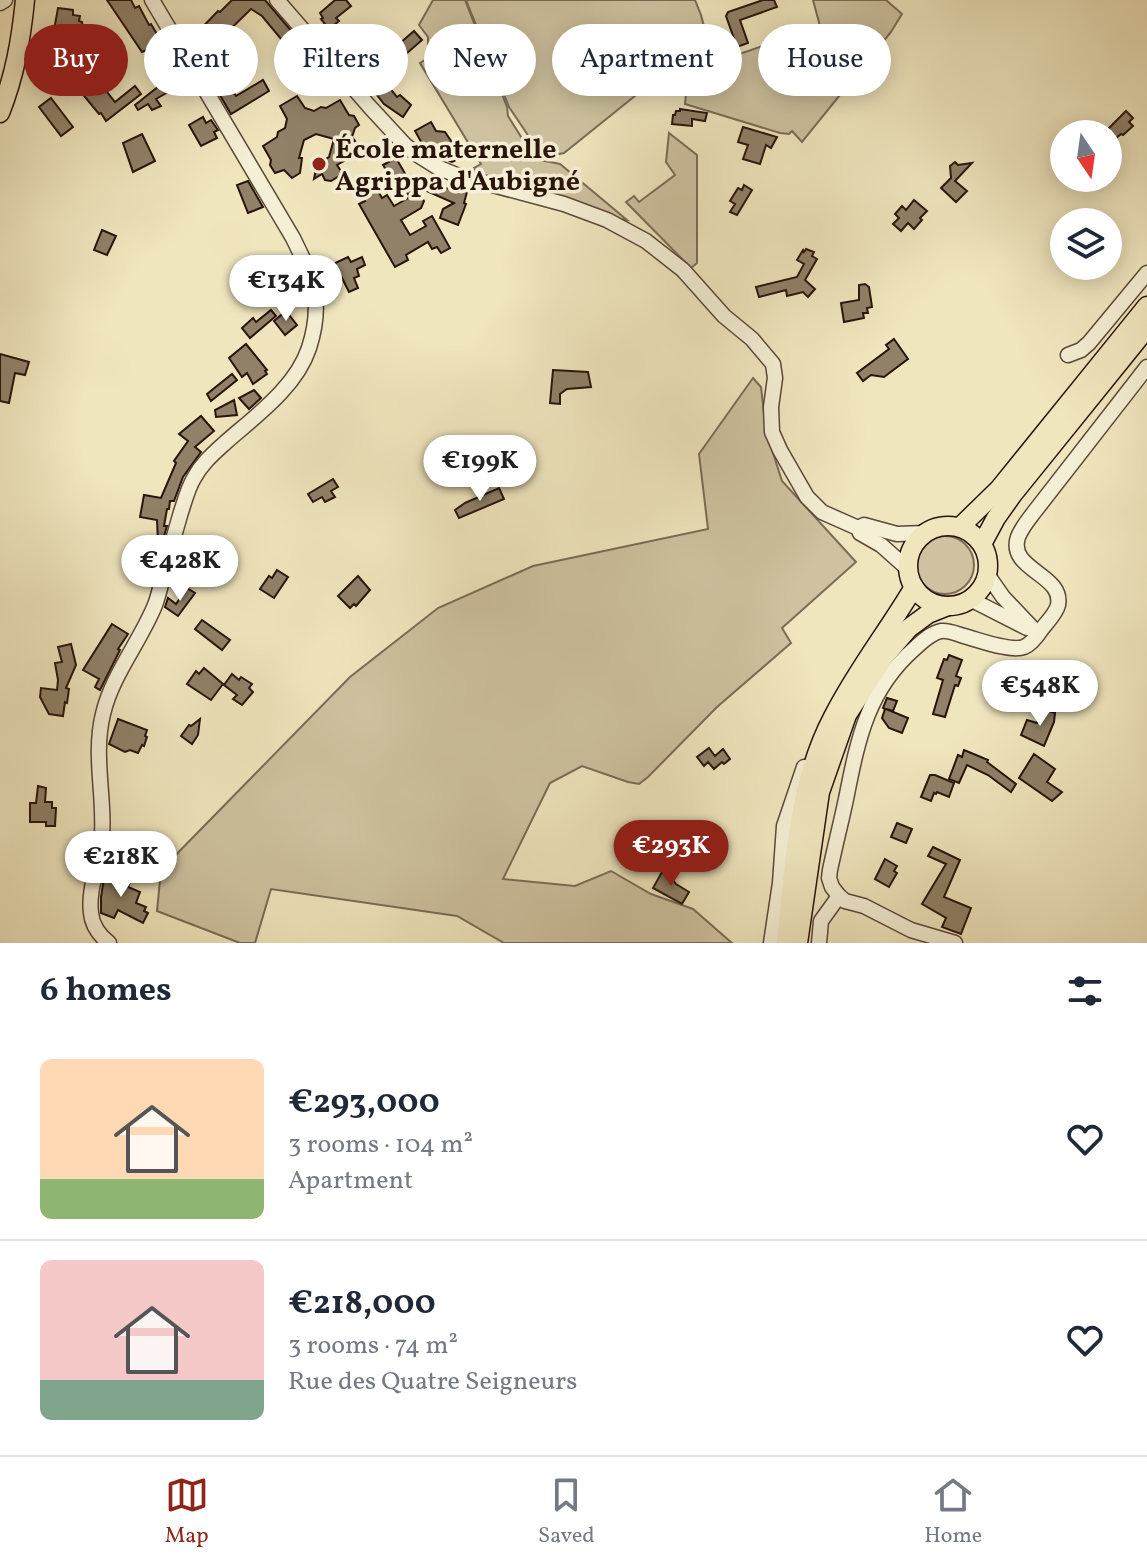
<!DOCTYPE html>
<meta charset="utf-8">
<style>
body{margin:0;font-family:Vollkorn,serif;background:#f6f6f7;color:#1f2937;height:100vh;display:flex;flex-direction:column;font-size:30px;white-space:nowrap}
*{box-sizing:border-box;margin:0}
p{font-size:26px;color:#747a83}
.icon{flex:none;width:44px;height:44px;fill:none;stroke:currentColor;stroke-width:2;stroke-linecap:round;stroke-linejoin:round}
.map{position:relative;height:943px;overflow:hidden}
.details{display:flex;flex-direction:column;background:#fff;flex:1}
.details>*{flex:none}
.top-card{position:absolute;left:24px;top:24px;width:1100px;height:72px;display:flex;gap:16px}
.needle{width:52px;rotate:167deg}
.controls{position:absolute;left:1050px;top:120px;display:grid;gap:16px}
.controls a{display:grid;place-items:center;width:72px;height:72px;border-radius:50%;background:#fff;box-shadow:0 4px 20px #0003;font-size:40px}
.price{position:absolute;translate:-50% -68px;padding:0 18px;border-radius:28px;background:#fff;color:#222;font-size:26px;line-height:52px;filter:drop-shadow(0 2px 4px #0008)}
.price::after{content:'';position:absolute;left:50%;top:48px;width:24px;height:18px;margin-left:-12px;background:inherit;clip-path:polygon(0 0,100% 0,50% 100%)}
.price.selected{background:#8f2418;color:#fff}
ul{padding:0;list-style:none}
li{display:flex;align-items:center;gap:24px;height:200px;padding:0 40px}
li+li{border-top:2px solid #e0e1e3}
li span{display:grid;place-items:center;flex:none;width:224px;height:160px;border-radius:12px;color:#555}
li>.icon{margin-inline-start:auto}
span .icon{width:96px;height:96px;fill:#fffc;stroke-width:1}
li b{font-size:34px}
h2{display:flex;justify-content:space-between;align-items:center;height:96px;padding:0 40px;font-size:34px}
.tag{padding:0 28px;border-radius:36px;background:#fff;box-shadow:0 4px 20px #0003;font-size:28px;line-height:72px}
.tag.selected{background:#8f2418;color:#fff}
.tab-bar{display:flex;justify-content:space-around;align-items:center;height:112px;border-top:2px solid #e0e1e3;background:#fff;font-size:22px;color:#747a83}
.tab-bar a{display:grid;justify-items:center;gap:4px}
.tab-bar .selected{color:#8f2418}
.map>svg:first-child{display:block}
</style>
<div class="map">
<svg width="1147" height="943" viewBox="0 0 1147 943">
<rect width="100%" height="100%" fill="#f0e6be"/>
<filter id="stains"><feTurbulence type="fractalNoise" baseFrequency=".0025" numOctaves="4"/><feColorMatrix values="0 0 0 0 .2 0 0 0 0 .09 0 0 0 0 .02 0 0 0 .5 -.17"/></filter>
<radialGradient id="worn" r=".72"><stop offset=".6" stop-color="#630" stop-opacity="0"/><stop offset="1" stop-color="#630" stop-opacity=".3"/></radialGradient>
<g fill="#cec2a0" stroke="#7b6b56" stroke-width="2">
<polygon points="433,0 465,0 507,107 508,116 535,159 560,164 627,220 620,219 570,202 476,173 474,168 481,164 420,63 445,48 440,40 428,49 428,37 419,25"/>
<polygon points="466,0 695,0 701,15 707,38 564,153 550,156 538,150 509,107"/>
<polygon points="813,0 886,0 902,14 891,32 802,142 792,131 789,134 780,133 685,104 687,84 685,72 726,41 731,57 820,26"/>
<polygon points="669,133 697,155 697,263 691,268 626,202 634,196 639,202 675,175 666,162"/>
<polygon points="753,378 761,387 766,431 782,481 856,562 782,628 791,643 717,707 648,777 639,784 628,782 582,766 550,783 503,879 575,886 611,871 651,894 693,909 732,943 504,943 457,916 271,889 255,943 240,943 157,911 161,870 350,677 438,608 533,566 708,529 699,454"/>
<circle cx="945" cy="565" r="29"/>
</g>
<g fill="#908168" stroke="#28140b" stroke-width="2">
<polygon points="107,0 131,0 135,8 139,6 149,25 151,24 161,41 164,40 185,76 181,78 184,83 156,99 161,106 152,110 148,104 138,110 135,105 159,86 157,83 172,74 156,46 142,52"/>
<polygon points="232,0 265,0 316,60 304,71 285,49 287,46 262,16 251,9 212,47 216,51 212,55 236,96 263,80 269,91 231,114 181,29 183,28 190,40 218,11 220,12"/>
<polygon points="335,0 346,0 351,6 336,18 339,21 329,29 321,19 323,18 320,13"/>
<polygon points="763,0 774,0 777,7 740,20 748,43 737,47 726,16 728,12"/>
<polygon points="58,8 73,10 73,15 80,16 79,21 82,22 83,28 78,55 115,102 135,86 141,94 106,121 101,113 99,114 53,58 66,46 55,45 57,30 54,30"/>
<polygon points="414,31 422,40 405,55 402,52 389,63 384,57"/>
<polygon points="360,35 373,49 350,69 329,45 337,39 340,43 343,40 347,44 349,44"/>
<polygon points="377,72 397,97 400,95 411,105 403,117 384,104 366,81"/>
<polygon points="297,96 305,108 314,111 321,107 326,108 340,100 349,115 354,116 359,125 355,128 352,137 355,141 346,146 353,156 337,165 341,171 339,176 331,181 325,180 322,174 314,179 317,164 329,157 334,139 316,134 304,140 299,158 302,158 300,173 292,178 284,170 275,173 270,165 271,160 263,146 277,137 278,132 285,128 287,119 280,106"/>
<polygon points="51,98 73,127 61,136 39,107"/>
<polygon points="680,109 707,113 705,121 692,119 692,126 672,124 673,115 675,115 676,111 680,111"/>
<polygon points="1126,111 1133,118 1129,122 1133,126 1123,135 1121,134 1115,139 1107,130"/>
<polygon points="203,117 206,123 211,120 218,130 214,132 217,138 201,146 189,125"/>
<polygon points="431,122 436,131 445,132 462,157 452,162 449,161 440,148 435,151 431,144 424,147 415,131"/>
<polygon points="743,127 777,137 771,148 766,145 760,164 743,159 748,145 738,142"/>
<polygon points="142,134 155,161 133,172 123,143"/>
<polygon points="396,158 407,177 403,180 410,176 424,201 421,208 401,220 410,235 426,226 423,221 432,216 450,248 441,253 437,247 432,249 428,242 406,255 408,260 395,267 359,204 365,201 358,190 373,182 382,198 387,195 394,206 410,197 400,182 395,185 383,165"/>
<polygon points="955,162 958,165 972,163 955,181 967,191 956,202 941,188 951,178 950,166"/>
<polygon points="425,179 451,190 452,187 467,192 464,203 466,204 458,225 440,218 443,209 454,203 422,189"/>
<polygon points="248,181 263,207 248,213 237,185"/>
<polygon points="744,185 752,190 737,215 730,212 735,204 730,201 738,188 742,190"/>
<polygon points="914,200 927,211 920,218 922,220 914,229 908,223 901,231 893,224 899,218 895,214 902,206 906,210"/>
<polygon points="102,230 116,236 107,255 94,250"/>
<polygon points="806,249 814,252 812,256 817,259 805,280 815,289 808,297 803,292 787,296 786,290 759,297 756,287 797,277 804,264 797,260 803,250 804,252"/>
<polygon points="348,257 351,262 362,257 365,265 357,269 359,276 354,278 358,288 349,292 341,276 337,278 331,265"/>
<polygon points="289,266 296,287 281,291 279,285 263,291 259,281 275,275 274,271"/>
<polygon points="865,284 869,287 872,307 867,308 868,313 863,313 864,318 844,322 841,303 859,300 859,285"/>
<polygon points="271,310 276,316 250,338 242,328 253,318 256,322"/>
<polygon points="286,311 297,325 285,335 274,321"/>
<polygon points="894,339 908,359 884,377 871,375 863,381 857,373 889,349 886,345"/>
<polygon points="246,344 267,370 265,371 267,374 253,384 247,373 242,377 229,358"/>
<polygon points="0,354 29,362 25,375 15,373 9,403 0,401"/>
<polygon points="553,370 588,372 591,387 567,389 560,394 560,404 550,403"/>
<polygon points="232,374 237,380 211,401 207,394"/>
<polygon points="254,390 261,398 249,409 239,398"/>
<polygon points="234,400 237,415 216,417 215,410"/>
<polygon points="201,416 214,431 195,447 201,452 183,477 174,501 170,501 169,509 167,509 164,526 167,526 162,543 158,543 157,520 140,517 144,495 161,498 176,463 174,461 188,441 179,434"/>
<polygon points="333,479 338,487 331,491 335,497 325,502 322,497 313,502 308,494"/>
<polygon points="499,488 504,499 459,518 455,510 465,503"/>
<polygon points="139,543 160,548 152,578 132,572"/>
<polygon points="277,570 288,577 274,598 260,589 269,576 272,578"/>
<polygon points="358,576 370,590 356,606 354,604 350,608 338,596"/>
<polygon points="187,588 195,593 178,616 165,607 168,598 176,604"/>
<polygon points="202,620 230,640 222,650 195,629"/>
<polygon points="112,624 128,634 118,649 120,650 100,690 95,687 99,679 83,670"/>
<polygon points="71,644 76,665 66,688 69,689 67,703 65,702 63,716 49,714 40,697 41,688 57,690 58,680 55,663 62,662 58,647"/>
<polygon points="949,655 962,660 956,676 961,678 958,686 955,685 945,717 933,714 943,680 937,678 944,659 947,660"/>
<polygon points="204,668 223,684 211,700 187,684 196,671 199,674"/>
<polygon points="232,674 239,680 241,677 252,684 249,688 253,692 242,705 233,699 237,695 224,685"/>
<polygon points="887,698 897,701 893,711 886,709 908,718 902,733 889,728 882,718 885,709 883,708"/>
<polygon points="1042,708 1055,713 1054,722 1044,746 1021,735 1027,720 1037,723"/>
<polygon points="118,719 147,730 145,736 147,737 144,746 142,745 138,753 130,750 125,752 109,744"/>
<polygon points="200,719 198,735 192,744 181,736 189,725 191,726"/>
<polygon points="709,748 715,756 723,749 730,759 724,764 722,762 714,769 708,762 704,766 697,757"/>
<polygon points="964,750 988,760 987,762 1016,784 1011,792 988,775 967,765 959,783 949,779 958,755 962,757"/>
<polygon points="1034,754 1055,769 1047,782 1062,792 1052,801 1019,778"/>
<polygon points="930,775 935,775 954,783 949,797 937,792 936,794 934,793 931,801 921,797"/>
<polygon points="38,786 46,788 45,802 52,802 52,808 56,808 55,826 46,826 46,822 30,822 30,803 36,803"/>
<polygon points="897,823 912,829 906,843 891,837"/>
<polygon points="933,847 960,860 944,897 971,908 961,934 942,927 946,918 922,904 946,864 928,856"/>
<polygon points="885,859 897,866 894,871 897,873 889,887 875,879"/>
<polygon points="114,872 131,879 128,887 140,892 136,903 146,907 144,911 148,913 143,923 118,910 114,918 101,913 101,897 104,878 110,881"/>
<polygon points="662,872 670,876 676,884 689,892 682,904 653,888"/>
</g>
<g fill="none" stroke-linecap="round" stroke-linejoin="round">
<defs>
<g id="minor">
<polyline points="277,0 369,106 405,145 418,155 437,167 459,176 564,204 607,220 646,241 683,270 724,316 752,339 773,364 775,378 771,407 772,432 780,450 807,497 822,512 858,528 860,533 881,545 908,569"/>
<polyline points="0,3 5,0"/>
<polyline points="1068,355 1081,350 1089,343 1147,273"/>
<polyline points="858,528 864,525 897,534 925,533"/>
<polyline points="987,574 1003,597 1038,634"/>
<polyline points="970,599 1027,628"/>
<path d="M109 943C99 935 92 925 91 913 88 890 98 869 101 847 107 803 92 758 103 714 112 675 140 642 155 605 160 592 162 578 166 564 171 547 176 529 181 512 185 500 188 488 194 478 202 463 214 453 226 442 257 415 296 387 309 348 324 301 313 279 293 238L152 0"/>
<polyline points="771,943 780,883 784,826 804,767"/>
<polyline points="819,943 821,921 839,896"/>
<path d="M955 943 911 930 864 906 845 901 839 896 832 887 829 878 830 870C835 846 841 823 846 799 858 739 867 690 915 648 923 641 931 633 941 631 949 630 957 634 964 636 979 640 1010 652 1024 647 1031 644 1037 636 1041 630 1046 623 1056 614 1058 605 1064 574 1007 570 1018 537 1022 527 1029 519 1035 511L1147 367"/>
</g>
<g id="major">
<path d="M0 113C15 75 21 40 25 0"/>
<circle cx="948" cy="566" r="40"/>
<polyline points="960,527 999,489 1147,306"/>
<polyline points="982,544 996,518 1013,494 1147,328"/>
<path d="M786 943C794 867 797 785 833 717 856 671 888 631 914 587"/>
<polyline points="798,943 820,792 847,715 885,656 909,628 928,614 948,606"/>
</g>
</defs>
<use href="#minor" stroke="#5a4838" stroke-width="17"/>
<use href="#major" stroke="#28140b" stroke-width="21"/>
<use href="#minor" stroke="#f5efd5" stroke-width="14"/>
<use href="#major" stroke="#f0e6be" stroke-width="18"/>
</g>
<circle fill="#8f2418" stroke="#f5efd5" stroke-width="3" cx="319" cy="164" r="8"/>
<g text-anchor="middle" stroke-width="7" stroke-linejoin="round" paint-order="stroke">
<g font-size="28" font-weight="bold" fill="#28140b" stroke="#f5efd5" text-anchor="start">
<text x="335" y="158">École maternelle<tspan x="335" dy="32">Agrippa d'Aubigné</tspan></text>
</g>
</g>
<rect width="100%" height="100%" filter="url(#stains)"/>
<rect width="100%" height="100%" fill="url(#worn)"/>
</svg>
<div class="controls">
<a><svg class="needle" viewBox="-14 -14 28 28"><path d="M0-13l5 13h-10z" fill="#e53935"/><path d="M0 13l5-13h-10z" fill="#747a83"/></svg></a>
<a><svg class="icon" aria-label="layers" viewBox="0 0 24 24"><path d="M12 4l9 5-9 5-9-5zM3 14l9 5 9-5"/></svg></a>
</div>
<b class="price" style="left:286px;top:323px">€134K</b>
<b class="price" style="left:480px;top:503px">€199K</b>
<b class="price" style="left:180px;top:603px">€428K</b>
<b class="price" style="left:1040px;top:728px">€548K</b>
<b class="price selected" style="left:671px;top:888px">€293K</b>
<b class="price" style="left:121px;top:899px">€218K</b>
<div class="top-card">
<a class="tag selected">Buy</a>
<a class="tag">Rent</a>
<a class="tag">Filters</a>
<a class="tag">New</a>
<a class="tag">Apartment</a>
<a class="tag">House</a>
</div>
</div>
<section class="details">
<h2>6 homes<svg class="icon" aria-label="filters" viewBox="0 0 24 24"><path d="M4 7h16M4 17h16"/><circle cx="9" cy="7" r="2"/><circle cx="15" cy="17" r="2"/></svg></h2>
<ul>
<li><span style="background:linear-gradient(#ffd9b3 75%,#8fb573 0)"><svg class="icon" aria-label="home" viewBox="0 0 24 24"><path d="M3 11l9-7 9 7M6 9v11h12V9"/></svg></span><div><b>€293,000</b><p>3 rooms · 104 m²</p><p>Apartment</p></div><svg class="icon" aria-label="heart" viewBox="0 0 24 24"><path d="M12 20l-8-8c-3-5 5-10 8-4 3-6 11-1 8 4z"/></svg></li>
<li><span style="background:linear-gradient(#f6c9c9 75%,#7fa58c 0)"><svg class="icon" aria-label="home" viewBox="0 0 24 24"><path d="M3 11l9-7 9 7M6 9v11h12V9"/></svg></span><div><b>€218,000</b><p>3 rooms · 74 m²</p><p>Rue des Quatre Seigneurs</p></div><svg class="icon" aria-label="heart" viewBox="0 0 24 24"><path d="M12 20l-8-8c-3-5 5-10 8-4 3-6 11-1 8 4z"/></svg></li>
</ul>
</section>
<nav class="tab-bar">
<a class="selected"><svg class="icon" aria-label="map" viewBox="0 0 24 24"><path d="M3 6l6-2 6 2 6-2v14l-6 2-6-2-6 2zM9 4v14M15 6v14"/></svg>Map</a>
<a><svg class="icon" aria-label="saved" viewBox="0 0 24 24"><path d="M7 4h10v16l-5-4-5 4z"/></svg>Saved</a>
<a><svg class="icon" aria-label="home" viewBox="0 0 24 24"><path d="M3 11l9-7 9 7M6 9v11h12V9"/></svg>Home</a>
</nav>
